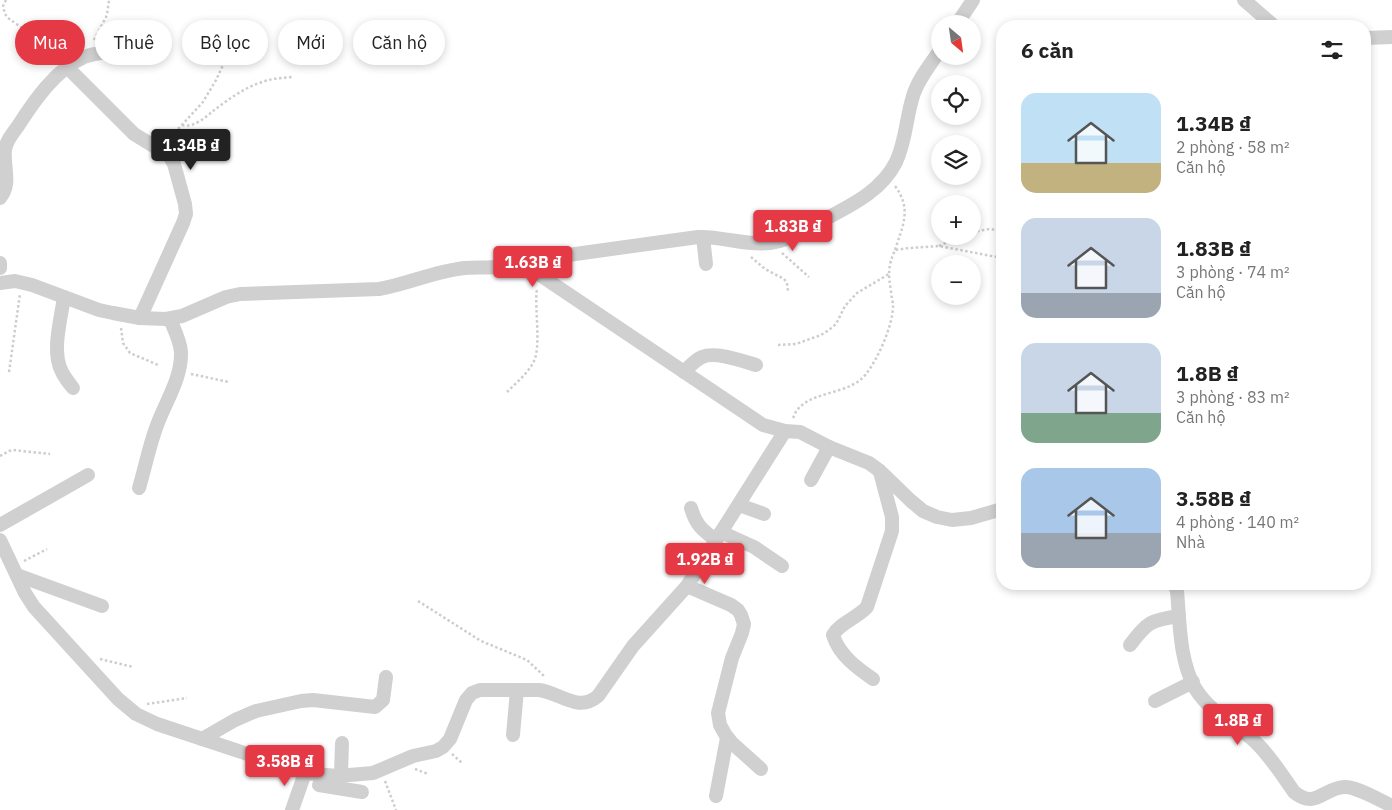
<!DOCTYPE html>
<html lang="vi">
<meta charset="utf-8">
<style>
body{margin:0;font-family:"IBM Plex Sans",sans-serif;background:#f6f6f6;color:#222;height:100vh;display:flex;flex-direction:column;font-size:19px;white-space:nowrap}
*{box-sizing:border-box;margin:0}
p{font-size:16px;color:#767676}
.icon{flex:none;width:28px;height:28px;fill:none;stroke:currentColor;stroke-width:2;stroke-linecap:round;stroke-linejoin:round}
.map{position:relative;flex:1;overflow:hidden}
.drawer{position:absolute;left:996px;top:20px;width:375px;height:570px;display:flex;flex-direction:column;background:#fff;border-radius:20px;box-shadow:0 2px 8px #0003}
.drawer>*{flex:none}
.banner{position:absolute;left:15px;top:20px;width:475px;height:45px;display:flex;gap:10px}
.needle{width:32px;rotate:151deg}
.buttons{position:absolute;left:931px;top:15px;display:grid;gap:10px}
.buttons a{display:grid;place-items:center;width:50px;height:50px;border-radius:50%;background:#fff;box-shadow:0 2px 8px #0003;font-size:25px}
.price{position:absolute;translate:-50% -42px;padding:0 11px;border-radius:5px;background:#e63946;color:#fff;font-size:16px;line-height:32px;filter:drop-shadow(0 1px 2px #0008)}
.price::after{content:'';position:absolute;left:50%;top:30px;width:15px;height:11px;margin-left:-8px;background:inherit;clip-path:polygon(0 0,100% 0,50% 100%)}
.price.selected{background:#222;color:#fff}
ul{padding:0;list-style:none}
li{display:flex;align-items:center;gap:15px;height:125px;padding:0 25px}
li span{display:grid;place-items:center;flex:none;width:140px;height:100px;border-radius:15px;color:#555}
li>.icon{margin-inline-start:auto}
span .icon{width:60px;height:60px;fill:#fffc;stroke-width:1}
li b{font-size:21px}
h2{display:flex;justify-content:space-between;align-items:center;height:60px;padding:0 25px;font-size:21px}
.pill{padding:0 18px;border-radius:22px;background:#fff;box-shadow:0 2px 8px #0003;font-size:18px;line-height:45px}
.pill.selected{background:#e63946;color:#fff}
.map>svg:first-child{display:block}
</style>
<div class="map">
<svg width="1392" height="810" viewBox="0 0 1392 810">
<rect width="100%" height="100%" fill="#fff"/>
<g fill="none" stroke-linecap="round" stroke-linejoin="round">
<g stroke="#cdcdcd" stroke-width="2.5" stroke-dasharray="2.5 2.5" stroke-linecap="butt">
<polyline points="6,0 3,6 5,14 8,18 42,42 58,57"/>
<polyline points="94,40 107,15 109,0"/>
<path d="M182 125C193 128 205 118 213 111 230 98 248 85 269 80 276 78 284 78 292 77"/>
<polyline points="168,140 203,102 216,80 231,48 228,41 211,25"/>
<polyline points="972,232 990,229 1002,231"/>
<polyline points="939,246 960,236"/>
<path d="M895 250C903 225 912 209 895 186"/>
<polyline points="782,253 809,277"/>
<polyline points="751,257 765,269 784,279 787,283 788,291"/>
<polyline points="121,328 123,343 130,353 158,365"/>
<polyline points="778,345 796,344 821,335 829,330 836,324 845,306 857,293 889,274"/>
<polyline points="9,372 20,294"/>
<polyline points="191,374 229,382"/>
<path d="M507 392C516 383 527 374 533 363 542 348 534 308 537 289"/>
<path d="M793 418C795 414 796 410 799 408 814 391 851 394 866 374 878 359 893 325 893 306 893 301 891 296 891 291 888 274 888 266 895 250L909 248 939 246 1002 258"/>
<polyline points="0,456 9,451 13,450 50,454"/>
<polyline points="24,561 47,549"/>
<polyline points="418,601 481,641 527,660 544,676"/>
<polyline points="100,659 133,667"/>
<polyline points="147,704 187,698"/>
<polyline points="452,754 462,763"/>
<polyline points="415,769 428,774"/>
<polyline points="385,781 396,810"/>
</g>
<g stroke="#d0d0d0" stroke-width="14">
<polyline points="1244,0 1274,26"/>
<polyline points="957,24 973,0"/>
<polyline points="1365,38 1392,37"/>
<polyline points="67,67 134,134 165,153 170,157 174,164 185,204 186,214 183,223 140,318"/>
<path d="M0 198C12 184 3 166 5 150 6 141 13 133 18 126 34 101 56 69 84 57 95 53 107 52 118 50"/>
<polyline points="703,237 706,264"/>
<polyline points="0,263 0,268"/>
<path d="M527 269 568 255 698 237C722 236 746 246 770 243 787 241 801 232 816 224 845 208 880 194 896 162 906 141 906 118 913 96 918 79 931 64 940 50"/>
<path d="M0 283 15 281 32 285 99 310 113 313 140 318 166 319 182 316 226 297 240 294 379 289C408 284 435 271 465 268 475 267 485 268 496 267 514 267 523 267 540 275L763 425 785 431 800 432 829 447 869 463 880 471 911 501 923 511 937 517 952 520 971 518 1002 509"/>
<path d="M64 297C61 319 51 352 62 372 65 378 69 383 73 388"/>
<path d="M684 372C689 367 695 360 702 357 716 351 742 361 756 365"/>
<polyline points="811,480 829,447"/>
<path d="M139 488C145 468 149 447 156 428 164 404 182 379 181 352 180 340 174 329 170 319"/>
<polyline points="739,505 764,514"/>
<path d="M691 508C696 525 702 530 716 540"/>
<polyline points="0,525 88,475"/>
<polyline points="721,532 754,547 782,566"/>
<path d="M0 540 25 593 34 607 118 699 136 714 157 724 305 773 337 776 373 773 413 756 436 751 443 747 450 739 466 700 472 693 480 690H539C561 693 578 713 598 696L633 646 687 586 785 431"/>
<polyline points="17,575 102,606"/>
<path d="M1174 584 1177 591C1180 623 1179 659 1195 688 1209 711 1231 722 1251 738 1267 751 1282 775 1294 792 1316 810 1323 788 1344 787 1356 786 1381 801 1392 806"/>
<polyline points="687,586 731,605 738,610 741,615 744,624 742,633 732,658 718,713 720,725 725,734 732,743 761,769"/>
<path d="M1130 645C1147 622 1151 620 1179 616"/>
<path d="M873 679C857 668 839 655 833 635 840 623 857 618 867 607L892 531V517L880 472"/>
<polyline points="1155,701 1193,682"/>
<polyline points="513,735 517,690"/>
<polyline points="202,739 235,720 256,711 301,701 313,700 375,707 383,700 386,677"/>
<polyline points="341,775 342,743"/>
<polyline points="319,785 362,792"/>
<polyline points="716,796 727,738"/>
<polyline points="292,810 305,773"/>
</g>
</g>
</svg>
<div class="buttons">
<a><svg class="needle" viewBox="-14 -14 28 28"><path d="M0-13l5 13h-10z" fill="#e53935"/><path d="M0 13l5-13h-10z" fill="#767676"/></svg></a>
<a><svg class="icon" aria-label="locate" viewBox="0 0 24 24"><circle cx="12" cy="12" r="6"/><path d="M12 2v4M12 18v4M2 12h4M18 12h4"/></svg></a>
<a><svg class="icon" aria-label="layers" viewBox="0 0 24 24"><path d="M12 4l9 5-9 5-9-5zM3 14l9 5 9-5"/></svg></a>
<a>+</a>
<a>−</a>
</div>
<b class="price selected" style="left:191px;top:171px">1.34B ₫</b>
<b class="price" style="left:793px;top:252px">1.83B ₫</b>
<b class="price" style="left:533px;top:288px">1.63B ₫</b>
<b class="price" style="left:705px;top:585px">1.92B ₫</b>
<b class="price" style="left:1238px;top:746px">1.8B ₫</b>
<b class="price" style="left:285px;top:787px">3.58B ₫</b>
<div class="banner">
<a class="pill selected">Mua</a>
<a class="pill">Thuê</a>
<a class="pill">Bộ lọc</a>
<a class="pill">Mới</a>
<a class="pill">Căn hộ</a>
</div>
<section class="drawer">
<h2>6 căn<svg class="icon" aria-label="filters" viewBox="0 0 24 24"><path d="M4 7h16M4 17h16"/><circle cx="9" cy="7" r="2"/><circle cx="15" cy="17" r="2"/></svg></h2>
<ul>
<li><span style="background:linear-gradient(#bfe0f5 70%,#c2b280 0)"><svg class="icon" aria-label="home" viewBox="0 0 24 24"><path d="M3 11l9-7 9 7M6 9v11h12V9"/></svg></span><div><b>1.34B ₫</b><p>2 phòng · 58 m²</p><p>Căn hộ</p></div></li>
<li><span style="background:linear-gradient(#c9d6e8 75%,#9aa5b1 0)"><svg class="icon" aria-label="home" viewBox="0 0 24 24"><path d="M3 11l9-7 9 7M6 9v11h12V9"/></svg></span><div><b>1.83B ₫</b><p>3 phòng · 74 m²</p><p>Căn hộ</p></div></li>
<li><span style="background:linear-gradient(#c9d6e8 70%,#7fa58c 0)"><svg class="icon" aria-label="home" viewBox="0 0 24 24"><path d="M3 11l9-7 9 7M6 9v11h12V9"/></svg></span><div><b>1.8B ₫</b><p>3 phòng · 83 m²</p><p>Căn hộ</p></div></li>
<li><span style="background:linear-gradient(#a9c7e8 65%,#9aa5b1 0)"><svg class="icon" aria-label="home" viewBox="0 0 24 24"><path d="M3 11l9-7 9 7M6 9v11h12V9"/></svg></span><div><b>3.58B ₫</b><p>4 phòng · 140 m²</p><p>Nhà</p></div></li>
</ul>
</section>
</div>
